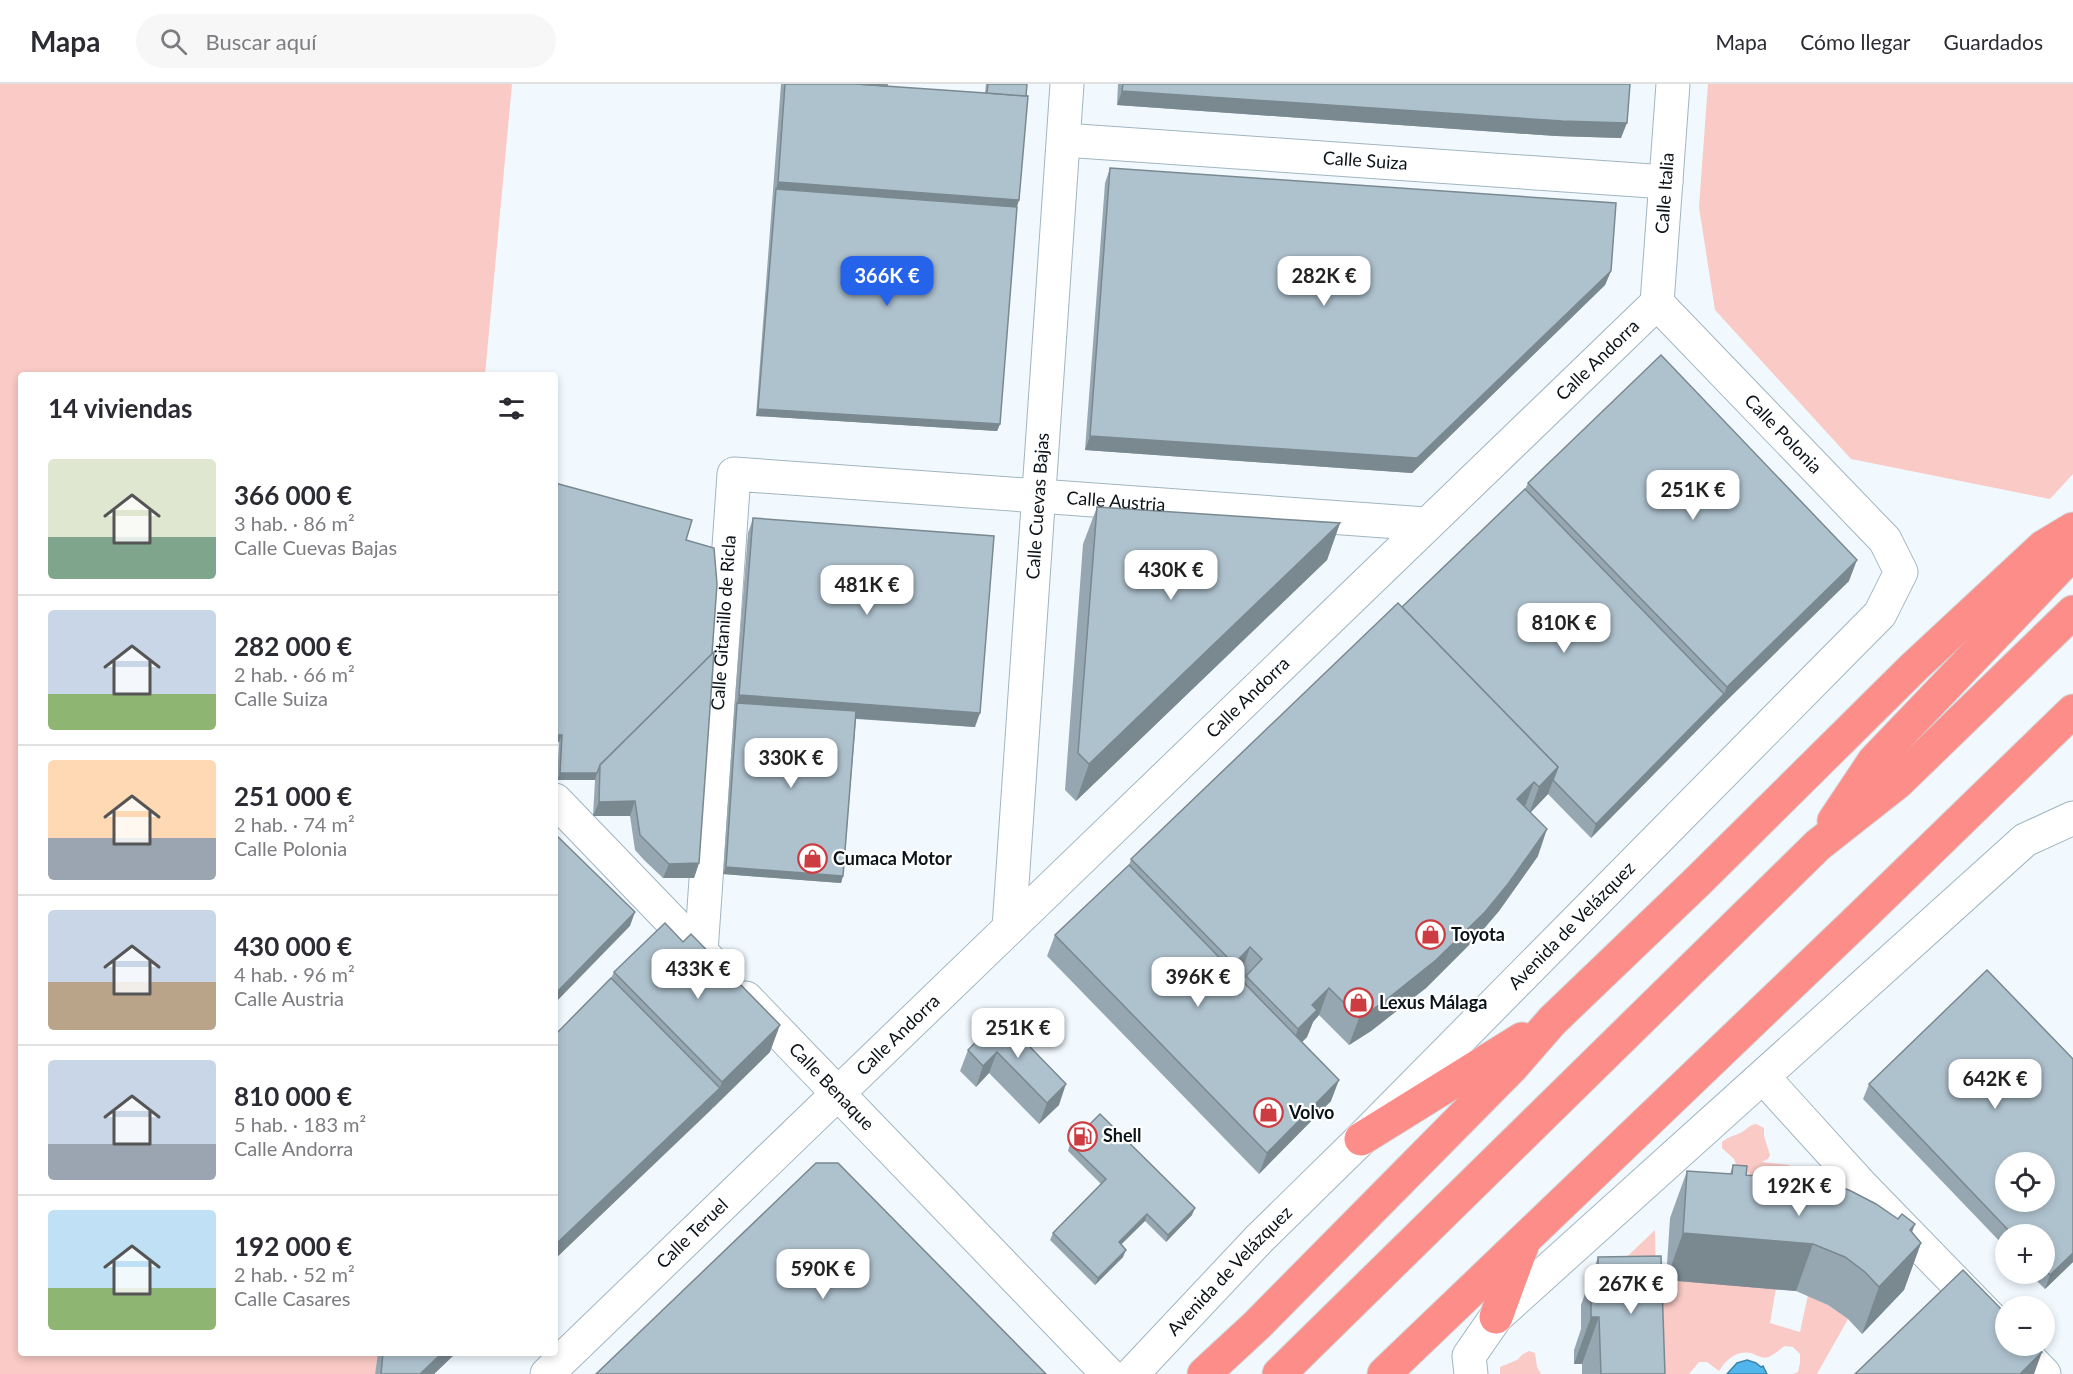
<!DOCTYPE html>
<html lang="es">
<meta charset="utf-8">
<style>
body{margin:0;font-family:Lato,sans-serif;background:#f7f7f7;color:#2b2b33;height:100vh;display:flex;flex-direction:column;font-size:22px;white-space:nowrap}
*{box-sizing:border-box;margin:0}
p{font-size:20px;color:#7c7c81}
.icon{flex:none;width:33px;height:33px;fill:none;stroke:currentColor;stroke-width:2;stroke-linecap:round;stroke-linejoin:round}
.map{position:relative;flex:1;overflow:hidden}
.drawer{position:absolute;left:18px;top:288px;width:540px;height:984px;display:flex;flex-direction:column;background:#fff;border-radius:6px;box-shadow:0 3px 9px #0003}
.drawer>*{flex:none}
.buttons{position:absolute;left:1995px;top:1068px;display:grid;gap:12px}
.buttons a{display:grid;place-items:center;width:60px;height:60px;border-radius:50%;background:#fff;box-shadow:0 3px 9px #0003;font-size:30px}
.price{position:absolute;translate:-50% -51px;padding:0 14px;border-radius:12px;background:#fff;color:#222;font-size:20px;line-height:39px;filter:drop-shadow(0 2px 3px #0008)}
.price::after{content:'';position:absolute;left:50%;top:36px;width:18px;height:14px;margin-left:-9px;background:inherit;clip-path:polygon(0 0,100% 0,50% 100%)}
.price.on{background:#2563eb;color:#fff}
ul{padding:0;list-style:none}
li{display:flex;align-items:center;gap:18px;height:150px;padding:0 30px}
li+li{border-top:2px solid #e1e1e2}
li span{display:grid;place-items:center;flex:none;width:168px;height:120px;border-radius:6px;color:#555}
li>.icon{margin-inline-start:auto}
span .icon{width:72px;height:72px;fill:#fffc;stroke-width:1}
li b{font-size:26px}
h2{display:flex;justify-content:space-between;align-items:center;height:72px;padding:0 30px;font-size:26px}
header{display:flex;align-items:center;gap:36px;box-sizing:border-box;height:84px;padding:0 30px;background:#fff;border-bottom:2px solid #e1e1e2}
header strong{font-size:28px}
nav{display:flex;gap:33px;margin-inline-start:auto;font-size:21px}
.search{width:420px;height:54px;background:#f7f7f7;display:flex;align-items:center;gap:15px;box-sizing:border-box;padding:0 21px;border-radius:33px;color:#7c7c81;font-size:22px}
.map>svg:first-child{display:block}
</style>
<header>
<strong>Mapa</strong>
<div class="search"><svg class="icon" aria-label="search" viewBox="0 0 24 24"><circle cx="10" cy="10" r="6"/><path d="M15 15l6 6"/></svg>Buscar aquí</div>
<nav><a>Mapa</a><a>Cómo llegar</a><a>Guardados</a></nav>
</header>
<div class="map">
<svg width="2073" height="1290" viewBox="0 0 2073 1290">
<rect width="100%" height="100%" fill="#f1f9fe"/>
<g fill="#f9cac6">
<polygon points="0,0 512,0 485,291 21,291 21,1269 378,1269 375,1290 0,1290"/>
<polygon points="1708,0 2073,0 2073,390 2050,415 1851,375 1715,226 1699,123"/>
<path d="M1756 1040 1764 1044V1052L1770 1071 1768 1075 1761 1078 1789 1081 1800 1096 1749 1121 1750 1089 1743 1090 1738 1086 1734 1075 1722 1064V1058C1729 1052 1735 1052 1742 1048 1747 1045 1749 1041 1756 1040Z"/>
<path d="M1655 1146 1656 1201 1661 1196H1666L1776 1204 1770 1239 1800 1248 1808 1211 1828 1221 1848 1235 1817 1290H1793L1798 1288 1800 1279V1270L1793 1263 1785 1262C1780 1265 1774 1271 1769 1273 1762 1275 1757 1271 1751 1269 1736 1266 1726 1276 1719 1287L1707 1278H1699L1689 1290H1646L1590 1208Z"/>
<polygon points="1529,1267 1535,1269 1537,1283 1541,1290 1500,1290 1500,1283 1517,1276 1523,1270"/>
</g>
<polygon fill="#50b6eb" stroke="#3c85ac" stroke-width="1.5" points="1747,1276 1756,1279 1761,1283 1763,1282 1767,1290 1727,1290 1737,1279"/>
<g fill="none" stroke-linecap="round" stroke-linejoin="round">
<defs>
<g id="street">
<path id="s1" d="M1064 56 1666 98"/>
<path id="s2" d="M1657 219 1673 0"/>
<polyline points="555,716 710,877"/>
<path id="s3" d="M1009 844 1067 0"/>
<path id="s4" d="M701 868 734 390 1426 440"/>
<path id="s5" d="M746 914 1108 1290"/>
<polyline points="1764,994 1863,1103 2006,1250"/>
<polyline points="2017,1262 2044,1290"/>
<path id="s6" d="M547 1290 1657 219"/>
<path id="s7" d="M1132 1290 1259 1155 1361 1055 1880 530 1901 488 1885 456 1657 219"/>
<polyline points="1471,1290 1469,1272 1496,1233 2025,756 2073,734"/>
</g>
<g id="highway">
<polyline points="1834,737 1874,677 2073,469"/>
<polyline points="1361,1055 1522,955"/>
<polyline points="1496,1233 1522,1162"/>
<polyline points="1204,1290 1257,1241 1511,984 1552,937 1698,797 1914,583 2043,463 2073,445"/>
<polyline points="1279,1290 1818,761 1898,698 2073,528"/>
<polyline points="1384,1290 1860,834 2073,627"/>
</g>
</defs>
<use href="#street" stroke="#a1b5c1" stroke-width="35"/>
<use href="#highway" stroke="#d3d5d5" stroke-width="35"/>
<use href="#street" stroke="#fff" stroke-width="33"/>
<use href="#highway" stroke="#fc8d89" stroke-width="33"/>
</g>
<g fill="#96a7b1" fill-rule="evenodd">
<polygon points="781,0 887,0 887,2 985,9 986,0 1027,0 1019,116 1017,123 1000,340 997,347 756,332"/>
<polygon points="1118,0 1630,0 1621,54 1556,52 1117,21"/>
<polygon points="1110,84 1611,187 1605,201 1412,389 1085,366 1105,99"/>
<polygon points="555,399 686,456 699,779 694,794 663,794 644,776 635,766 630,732 593,732 595,696 557,696 559,658 555,658"/>
<path d="M1528 399 1849 497 1719 624 1591 754 1548 710 1531 728 1538 772 1499 827 1475 855 1426 904 1371 947 1349 961 1319 931 1313 938 1307 953 1302 958 1331 1017 1259 1090 1047 872 1055 851 1129 781 1131 775 1402 523 1525 405ZM1241 890 1245 895 1244 898 1238 893Z"/>
<polygon points="1097,423 1340,439 1327,476 1076,717 1065,706 1083,460"/>
<polygon points="753,434 975,643 856,635 843,792 841,799 723,790 734,626 748,449"/>
<polygon points="614,888 770,968 555,1175 555,951 611,894"/>
<polygon points="1001,933 1059,1021 1039,1040 989,989 976,1003 960,987 968,966"/>
<polygon points="2073,975 2073,1178 2045,1205 2030,1190 2044,1190 2044,1150 2006,1150 2006,1164 1863,1015 1869,1000"/>
<polygon points="1070,1060 1192,1131 1166,1158 1145,1137 1121,1161 1123,1173 1095,1201 1050,1156 1053,1149 1101,1100 1068,1067"/>
<polygon points="1733,1081 1746,1091 1814,1096 1816,1089 1830,1100 1912,1148 1921,1159 1904,1206 1862,1250 1848,1235 1828,1221 1796,1207 1666,1196 1670,1134 1687,1087 1730,1090"/>
<polygon points="1598,1173 1665,1290 1582,1290 1582,1280 1574,1280 1574,1266 1581,1245 1581,1221"/>
<polygon points="378,1269 456,1269 434,1290 375,1290"/>
</g>
<g fill="#7a8890">
<polygon points="1122,7 1627,39 1621,54 1556,52 1117,21"/>
<polygon points="778,98 1019,116 1014,130 776,105"/>
<polygon points="1611,187 1605,201 1412,389 1085,366 1090,352"/>
<polygon points="758,325 1000,340 997,347 756,332"/>
<polygon points="1340,439 1327,476 1076,717 1089,680"/>
<polygon points="1857,476 1849,497 1719,624 1591,754 1596,740 1724,610 1727,603"/>
<polygon points="739,611 980,629 975,643 736,626 737,619"/>
<polygon points="555,651 562,651 559,658 555,658"/>
<polygon points="1558,683 1548,710 1529,730 1539,703"/>
<polygon points="560,689 597,689 595,696 557,696"/>
<polygon points="1534,698 1524,725 1517,715"/>
<polygon points="635,717 630,732 593,732 599,718"/>
<polygon points="1547,745 1538,772 1499,827 1475,855 1426,904 1371,947 1349,961 1359,934"/>
<polygon points="699,779 694,794 663,794 669,780"/>
<polygon points="726,783 843,792 841,799 723,790"/>
<polygon points="635,828 630,842 555,919 555,910"/>
<polygon points="1250,863 1241,890 1224,907 1234,880"/>
<polygon points="1329,904 1319,931 1313,938 1307,953 1288,972 1298,945 1312,921"/>
<polygon points="780,941 770,968 712,1025 722,998"/>
<polygon points="997,968 989,989 976,1003 983,982"/>
<polygon points="1339,996 1331,1017 1259,1090 1267,1069"/>
<polygon points="1066,1000 1059,1021 1039,1040 1047,1019"/>
<polygon points="720,1004 712,1025 555,1175 555,1161"/>
<polygon points="1195,1124 1192,1131 1166,1158 1168,1151"/>
<polygon points="1147,1130 1145,1137 1116,1165 1119,1158"/>
<polygon points="1915,1140 1900,1181 1921,1159 1904,1206 1862,1250 1879,1203 1910,1146"/>
<polygon points="1683,1149 1813,1160 1796,1207 1666,1196"/>
<polygon points="1126,1166 1123,1173 1095,1201 1098,1194"/>
<polygon points="2073,1169 2073,1178 2045,1205 2050,1191"/>
<polygon points="1591,1233 1599,1233 1582,1280 1574,1280"/>
<polygon points="2042,1268 2034,1290 2020,1290"/>
<polygon points="442,1269 456,1269 434,1290 420,1290"/>
</g>
<g fill="#aec2ce" stroke="#7a8890" stroke-width="1.5" fill-rule="evenodd">
<polygon points="785,0 856,0 1028,12 1019,116 778,98"/>
<polygon points="856,0 887,0 887,2"/>
<polygon points="988,0 1027,0 1026,12 987,9"/>
<polygon points="1123,0 1630,0 1627,39 1562,37 1122,7"/>
<polygon points="1110,84 1616,119 1611,187 1417,374 1090,352"/>
<polygon points="776,105 1017,123 1000,340 758,325"/>
<polygon points="1661,271 1857,476 1727,603 1528,399"/>
<polygon points="555,399 692,436 686,456 714,464 717,500 712,570 600,681 597,689 560,689 562,651 555,651 555,511 558,508 555,507"/>
<polygon points="1525,405 1724,610 1596,740 1553,696 1558,683 1402,523"/>
<polygon points="1097,423 1340,439 1089,680 1078,669"/>
<polygon points="753,434 994,452 980,629 739,611"/>
<polygon points="1398,519 1558,683 1539,703 1534,698 1517,715 1547,745 1508,800 1485,828 1436,876 1381,920 1359,934 1329,904 1312,921 1317,926 1298,945 1246,892 1262,875 1250,863 1234,880 1131,775"/>
<polygon points="714,568 699,779 669,780 640,751 635,717 599,718 600,681"/>
<polygon points="737,619 856,627 843,792 726,783"/>
<polygon points="555,750 635,828 555,910"/>
<polygon points="1129,781 1339,996 1267,1069 1055,851"/>
<polygon points="665,839 683,858 691,850 780,941 722,998 614,888"/>
<path d="M1987 886 2073 975V1169L2050 1191 2044 1185V1150H2012L1869 1000ZM2006 1078H2044V1118H2006Z"/>
<polygon points="611,894 720,1004 555,1161 555,951"/>
<polygon points="1001,933 1066,1000 1047,1019 997,968 983,982 968,966"/>
<polygon points="1100,1030 1195,1124 1168,1151 1147,1130 1119,1158 1126,1166 1098,1194 1053,1149 1106,1095 1070,1060"/>
<polygon points="816,1079 838,1079 1046,1290 596,1290"/>
<polygon points="1733,1081 1747,1082 1746,1091 1815,1097 1816,1089 1832,1092 1830,1100 1849,1106 1876,1120 1898,1135 1902,1130 1915,1140 1910,1146 1921,1159 1879,1203 1865,1188 1845,1173 1813,1160 1683,1149 1687,1087 1732,1090"/>
<polygon points="1661,1172 1665,1290 1601,1290 1599,1233 1591,1233 1591,1218 1599,1218 1598,1173"/>
<polygon points="1963,1186 2006,1230 2006,1262 2035,1262 2042,1268 2020,1290 1855,1290"/>
<polygon points="383,1269 442,1269 420,1290 381,1290"/>
</g>
<defs>
<symbol id="shop-ring" viewBox="-11 -11 22 22"><circle r="9.5" fill="#fff" stroke="#cc3c41" stroke-width="1.5"/><path d="M-5-2.5h2.3a2.7 3.5 0 0 1 5.4 0H5L5.5 6h-11ZM-1.5-2.5h3a1.5 2.3 0 0 0-3 0Z" fill="#cc3c41"/></symbol>
<symbol id="fuel-ring" viewBox="-11 -11 22 22"><circle r="9.5" fill="#fff" stroke="#cc3c41" stroke-width="1.5"/><path d="M-5.5-6h7V0h2V4h1.3V-2.5L3-4.5l.8-.8L6-3V5H2.5V1h-1V6h-7ZM-4.2-4.7v3.2H.2V-4.7Z" fill="#cc3c41"/></symbol>
</defs>
<g fill-rule="evenodd">
<use href="#shop-ring" x="796" y="758" width="33" height="33"/>
<use href="#shop-ring" x="1414" y="834" width="33" height="33"/>
<use href="#shop-ring" x="1342" y="902" width="33" height="33"/>
<use href="#shop-ring" x="1252" y="1012" width="33" height="33"/>
<use href="#fuel-ring" x="1066" y="1036" width="33" height="33"/>
</g>
<g text-anchor="middle" stroke-width="4.5" stroke-linejoin="round" paint-order="stroke">
<g font-size="18" fill="#0c1318" stroke="#fff">
<text dy="6" stroke="none"><textPath href="#s1" startOffset="302">Calle Suiza</textPath></text>
<text dy="6" stroke="none"><textPath href="#s2" startOffset="110">Calle Italia</textPath></text>
<text dy="6" stroke="none"><textPath href="#s6" startOffset="1460">Calle Andorra</textPath></text>
<text transform="translate(1783 350) rotate(46)" y="6">Calle Polonia</text>
<text dy="6" stroke="none"><textPath href="#s4" startOffset="862">Calle Austria</textPath></text>
<text dy="6" stroke="none"><textPath href="#s3" startOffset="423">Calle Cuevas Bajas</textPath></text>
<text dy="6" stroke="none"><textPath href="#s4" startOffset="330">Calle Gitanillo de Ricla</textPath></text>
<text dy="6" stroke="none"><textPath href="#s6" startOffset="974">Calle Andorra</textPath></text>
<text dy="6" stroke="none"><textPath href="#s7" startOffset="628">Avenida de Velázquez</textPath></text>
<text dy="6" stroke="none"><textPath href="#s6" startOffset="488">Calle Andorra</textPath></text>
<text dy="6" stroke="none"><textPath href="#s5" startOffset="123">Calle Benaque</textPath></text>
<text dy="6" stroke="none"><textPath href="#s6" startOffset="202">Calle Teruel</textPath></text>
<text dy="6" stroke="none"><textPath href="#s7" startOffset="142">Avenida de Velázquez</textPath></text>
</g>
<g font-size="18" font-weight="bold" fill="#0c1318" stroke="#fff" text-anchor="start">
<text x="833" y="781">Cumaca Motor</text>
<text x="1451" y="857">Toyota</text>
<text x="1379" y="925">Lexus Málaga</text>
<text x="1289" y="1035">Volvo</text>
<text x="1103" y="1058">Shell</text>
</g>
</g>
</svg>
<div class="buttons">
<a><svg class="icon" aria-label="locate" viewBox="0 0 24 24"><circle cx="12" cy="12" r="6"/><path d="M12 2v4M12 18v4M2 12h4M18 12h4"/></svg></a>
<a>+</a>
<a>−</a>
</div>
<b class="price on" style="left:887px;top:223px">366K €</b>
<b class="price" style="left:1324px;top:223px">282K €</b>
<b class="price" style="left:1693px;top:437px">251K €</b>
<b class="price" style="left:1171px;top:517px">430K €</b>
<b class="price" style="left:867px;top:532px">481K €</b>
<b class="price" style="left:1564px;top:570px">810K €</b>
<b class="price" style="left:791px;top:705px">330K €</b>
<b class="price" style="left:698px;top:916px">433K €</b>
<b class="price" style="left:1198px;top:924px">396K €</b>
<b class="price" style="left:1018px;top:975px">251K €</b>
<b class="price" style="left:1995px;top:1026px">642K €</b>
<b class="price" style="left:1799px;top:1133px">192K €</b>
<b class="price" style="left:823px;top:1216px">590K €</b>
<b class="price" style="left:1631px;top:1231px">267K €</b>
<section class="drawer">
<h2>14 viviendas<svg class="icon" aria-label="filters" viewBox="0 0 24 24"><path d="M4 7h16M4 17h16"/><circle cx="9" cy="7" r="2"/><circle cx="15" cy="17" r="2"/></svg></h2>
<ul>
<li><span style="background:linear-gradient(#dfe7d0 65%,#7fa58c 0)"><svg class="icon" aria-label="home" viewBox="0 0 24 24"><path d="M3 11l9-7 9 7M6 9v11h12V9"/></svg></span><div><b>366 000 €</b><p>3 hab. · 86 m²</p><p>Calle Cuevas Bajas</p></div></li>
<li><span style="background:linear-gradient(#c9d6e8 70%,#8fb573 0)"><svg class="icon" aria-label="home" viewBox="0 0 24 24"><path d="M3 11l9-7 9 7M6 9v11h12V9"/></svg></span><div><b>282 000 €</b><p>2 hab. · 66 m²</p><p>Calle Suiza</p></div></li>
<li><span style="background:linear-gradient(#ffd9b3 65%,#9aa5b1 0)"><svg class="icon" aria-label="home" viewBox="0 0 24 24"><path d="M3 11l9-7 9 7M6 9v11h12V9"/></svg></span><div><b>251 000 €</b><p>2 hab. · 74 m²</p><p>Calle Polonia</p></div></li>
<li><span style="background:linear-gradient(#c9d6e8 60%,#b9a48a 0)"><svg class="icon" aria-label="home" viewBox="0 0 24 24"><path d="M3 11l9-7 9 7M6 9v11h12V9"/></svg></span><div><b>430 000 €</b><p>4 hab. · 96 m²</p><p>Calle Austria</p></div></li>
<li><span style="background:linear-gradient(#c9d6e8 70%,#9aa5b1 0)"><svg class="icon" aria-label="home" viewBox="0 0 24 24"><path d="M3 11l9-7 9 7M6 9v11h12V9"/></svg></span><div><b>810 000 €</b><p>5 hab. · 183 m²</p><p>Calle Andorra</p></div></li>
<li><span style="background:linear-gradient(#bfe0f5 65%,#8fb573 0)"><svg class="icon" aria-label="home" viewBox="0 0 24 24"><path d="M3 11l9-7 9 7M6 9v11h12V9"/></svg></span><div><b>192 000 €</b><p>2 hab. · 52 m²</p><p>Calle Casares</p></div></li>
</ul>
</section>
</div>
